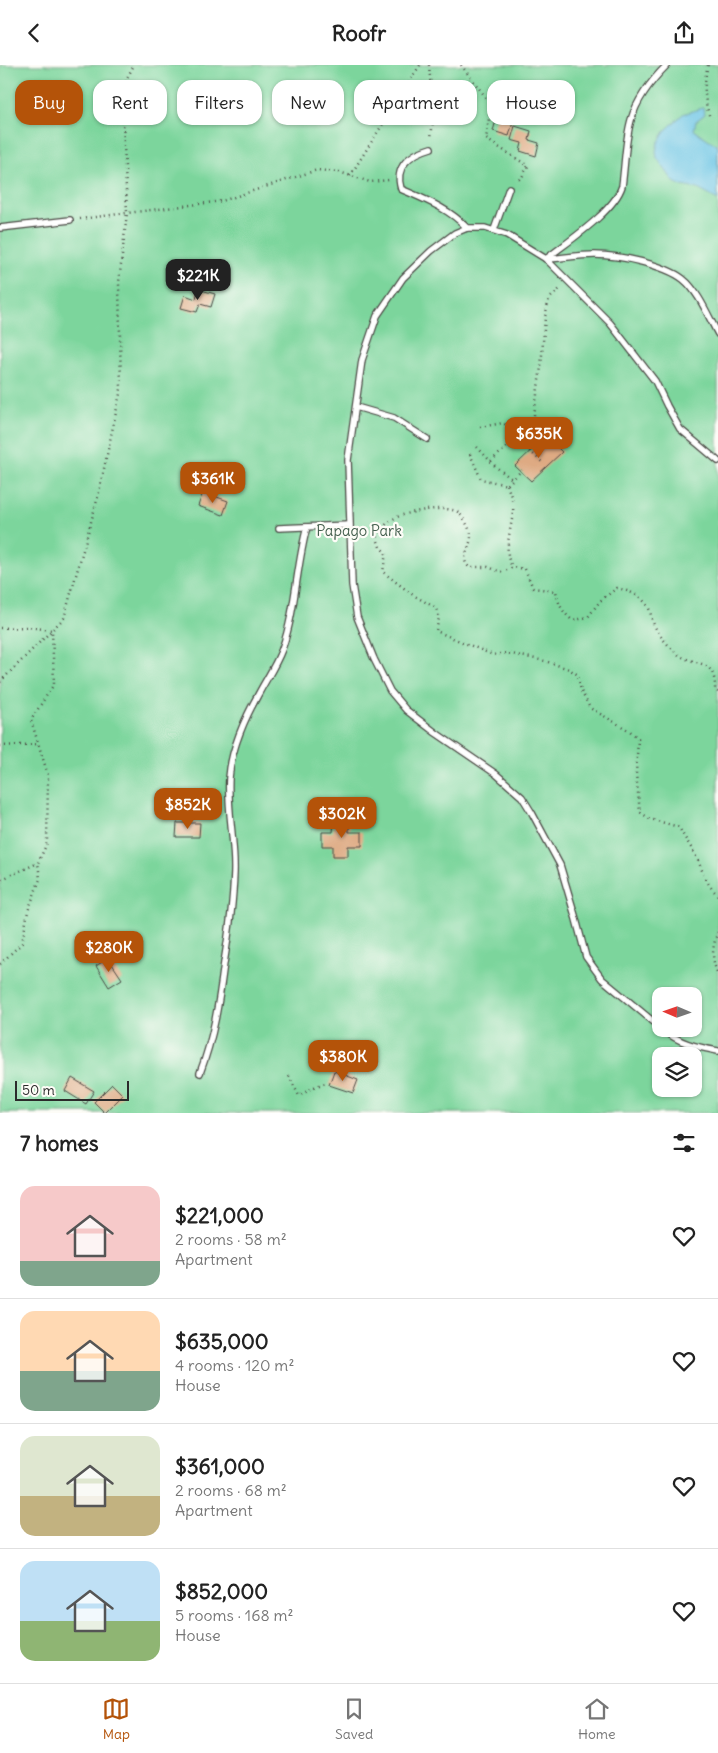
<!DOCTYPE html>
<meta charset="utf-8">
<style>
body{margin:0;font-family:Delius,sans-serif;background:#f2f2f2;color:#222;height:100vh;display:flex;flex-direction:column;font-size:19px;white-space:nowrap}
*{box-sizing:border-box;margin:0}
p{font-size:16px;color:#767676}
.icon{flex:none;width:28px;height:28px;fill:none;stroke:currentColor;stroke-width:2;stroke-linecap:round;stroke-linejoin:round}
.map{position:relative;height:1048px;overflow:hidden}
.side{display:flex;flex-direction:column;background:#fff;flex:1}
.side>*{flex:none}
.hud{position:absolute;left:15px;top:15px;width:689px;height:45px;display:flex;gap:10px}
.needle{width:32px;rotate:272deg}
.fabs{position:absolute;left:652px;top:922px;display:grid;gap:10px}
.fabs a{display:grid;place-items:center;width:50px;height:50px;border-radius:10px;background:#fff;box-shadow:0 1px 4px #0004;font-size:25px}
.scale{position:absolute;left:15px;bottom:12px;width:114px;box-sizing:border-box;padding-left:5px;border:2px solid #2b2b2b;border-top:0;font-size:14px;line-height:18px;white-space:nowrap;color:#2b2b2b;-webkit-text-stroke:4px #fdfcf7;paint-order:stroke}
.price{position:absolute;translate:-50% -42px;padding:0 11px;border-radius:10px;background:#b45309;color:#fff;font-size:16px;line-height:32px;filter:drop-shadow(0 1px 2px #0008)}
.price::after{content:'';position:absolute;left:50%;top:30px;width:15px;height:11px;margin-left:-8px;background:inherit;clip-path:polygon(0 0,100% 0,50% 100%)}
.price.on{background:#222;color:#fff}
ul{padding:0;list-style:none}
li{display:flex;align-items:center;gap:15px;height:125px;padding:0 20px}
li+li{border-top:1px solid #e0e0e0}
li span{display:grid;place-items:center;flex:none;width:140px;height:100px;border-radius:15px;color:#555}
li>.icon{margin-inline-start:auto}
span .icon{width:60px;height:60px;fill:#fffc;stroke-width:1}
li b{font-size:21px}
h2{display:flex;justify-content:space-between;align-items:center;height:60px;padding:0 20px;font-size:21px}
.tag{padding:0 18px;border-radius:15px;background:#fff;box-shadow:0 1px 4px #0004;font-size:18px;line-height:45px}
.tag.on{background:#b45309;color:#fff}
header{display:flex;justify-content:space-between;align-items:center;height:65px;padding:0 20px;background:#fff;font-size:22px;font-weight:700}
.dock{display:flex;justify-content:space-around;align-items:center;height:70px;border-top:1px solid #e0e0e0;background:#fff;font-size:14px;color:#767676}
.dock a{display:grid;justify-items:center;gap:2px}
.dock .on{color:#b45309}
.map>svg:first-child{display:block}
</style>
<header><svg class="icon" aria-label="back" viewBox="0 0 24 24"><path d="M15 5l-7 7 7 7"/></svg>Roofr<svg class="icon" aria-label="share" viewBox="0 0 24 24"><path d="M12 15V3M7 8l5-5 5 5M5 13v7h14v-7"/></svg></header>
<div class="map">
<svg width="718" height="1048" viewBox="0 0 718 1048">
<rect width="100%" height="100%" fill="#fdfcf7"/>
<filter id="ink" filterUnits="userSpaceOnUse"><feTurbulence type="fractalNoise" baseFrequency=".02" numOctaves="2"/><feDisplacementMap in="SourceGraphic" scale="10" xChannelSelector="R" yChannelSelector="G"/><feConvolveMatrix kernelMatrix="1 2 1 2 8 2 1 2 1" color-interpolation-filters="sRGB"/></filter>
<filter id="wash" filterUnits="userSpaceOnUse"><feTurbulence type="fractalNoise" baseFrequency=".0096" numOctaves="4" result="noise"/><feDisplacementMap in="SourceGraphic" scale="20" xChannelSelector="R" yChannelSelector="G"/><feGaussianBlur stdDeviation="1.12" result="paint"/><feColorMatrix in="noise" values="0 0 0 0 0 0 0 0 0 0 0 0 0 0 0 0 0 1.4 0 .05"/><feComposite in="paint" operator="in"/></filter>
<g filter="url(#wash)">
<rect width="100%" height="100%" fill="#f2e5cb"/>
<path fill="#7bd59c" stroke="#538064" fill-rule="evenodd" d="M0 0H718V1048H0ZM661 931H694V964H661ZM661 991H694V1024H661Z"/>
<polygon fill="#66c3e4" stroke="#487788" points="703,43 705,49 696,56 694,65 717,80 718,82 718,135 698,124 682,121 674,117 657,93 656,86 658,78 666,65 683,49"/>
<g id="blocks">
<g fill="#deaa83">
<polygon points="497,52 513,57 509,71 493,66"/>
<polygon points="515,61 531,66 529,75 539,78 536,91 520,86 522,78 511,75"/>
<polygon points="198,224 215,229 211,242 200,239 197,247 181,243 185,230 196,234"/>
<polygon points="546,371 562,387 531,416 515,401"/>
<polygon points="203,427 228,436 223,450 198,441"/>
<polygon points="334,757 349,757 349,767 362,767 362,781 348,781 348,791 333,791 333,781 322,781 322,767 333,767"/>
<polygon points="177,758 200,758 199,772 176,772"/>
<polygon points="108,893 122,914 109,922 96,901"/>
<polygon points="334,1006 358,1015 353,1028 329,1020"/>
<polygon points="72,1013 94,1026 86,1039 65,1026"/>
<polygon points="112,1019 123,1030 105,1048 94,1037"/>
</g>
</g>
</g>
<g filter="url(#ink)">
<use href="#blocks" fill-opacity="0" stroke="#494743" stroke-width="1"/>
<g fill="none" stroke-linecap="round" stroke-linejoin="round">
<defs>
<g id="lane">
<path d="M431 83C410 89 394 101 401 124 424 134 450 144 467 163"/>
<polyline points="0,163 70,155"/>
<polyline points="494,165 509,123"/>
<path d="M546 194C567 177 614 147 622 121 625 100 625 76 631 55 637 34 652 15 667 0"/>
<path d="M546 194C562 193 579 190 595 190 619 190 665 200 683 214 699 227 708 251 718 269"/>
<polyline points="356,342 394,353 427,374"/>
<polyline points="279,463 349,460"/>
<polyline points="661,963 602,914 586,892 576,854 560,800 532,748 522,732 496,709 436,668 406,645 390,626 374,594 357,552 352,520 348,395 362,295 377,251 403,213 431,186 455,168 467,163 485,163 507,170 546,194 610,258 655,316 667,341 680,364 718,396"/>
<path d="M662 964C679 978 696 982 718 986"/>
<path d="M200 1008C214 971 219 937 224 898 229 868 233 838 234 807 235 776 227 745 229 713 231 683 245 653 259 628 267 613 276 600 282 584 296 545 296 502 307 462"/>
</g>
</defs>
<use href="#lane" stroke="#494743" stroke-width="8"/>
<g stroke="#494743" stroke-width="2.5" stroke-dasharray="1 4" stroke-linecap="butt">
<polyline points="429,0 431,25 435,38 431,73"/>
<polyline points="461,0 491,39 486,74 528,101 522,112 516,117"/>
<path d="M708 0C703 19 704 35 710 53"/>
<polyline points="350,111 420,0"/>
<polyline points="80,154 222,136 317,105 339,107 370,117 389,115"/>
<polyline points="480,362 503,358 522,370 529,364 533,357 541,302 545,252 549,234 561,223"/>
<polyline points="477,382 496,402 512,414"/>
<polyline points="470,389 481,414 507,420 522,405"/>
<polyline points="491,396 508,381 513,384 521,378 544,399"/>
<path d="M507 420C509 426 512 433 513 439 515 456 500 488 513 502"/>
<polyline points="0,563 27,562 52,565 54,619 31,655 48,710 47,778 38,798 0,815"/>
<polyline points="0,617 64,553 98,432 121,324 119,217 127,148 122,34 127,13 134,0"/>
<path d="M718 627 715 625C716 589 691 604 673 585 665 577 657 568 653 557 651 553 651 549 650 546 645 532 630 526 617 523L600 536 588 552 580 554 572 555C562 547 558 538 556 526L533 523 525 504 513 502 510 504 501 507 488 502H469C457 492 477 478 469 464 467 459 463 452 459 448 449 439 406 447 395 453 386 457 382 465 377 473L380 482 386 488 383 507 413 530 436 543 439 553 436 566 493 590 506 588 512 589 545 596 569 604 578 610 581 626 590 643 630 666 638 673 636 709 640 747 650 754 679 762C683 771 688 777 693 786 702 801 704 818 718 830"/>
<polyline points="0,681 38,679"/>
<path d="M718 867C712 881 711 895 718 909"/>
<polyline points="0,899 22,878 28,846 40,814 38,798"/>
<polyline points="289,1011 299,1031 314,1022 328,1017"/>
</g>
<use href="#lane" stroke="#fff" stroke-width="5.5"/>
</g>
</g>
<g text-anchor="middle" stroke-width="4.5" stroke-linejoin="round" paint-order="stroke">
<g font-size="15" fill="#435e4d" stroke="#fdfcf7">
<text x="359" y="471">Papago Park</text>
</g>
</g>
</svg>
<div class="fabs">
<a><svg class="needle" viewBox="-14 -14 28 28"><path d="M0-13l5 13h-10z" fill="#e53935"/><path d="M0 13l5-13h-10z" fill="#767676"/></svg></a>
<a><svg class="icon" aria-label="layers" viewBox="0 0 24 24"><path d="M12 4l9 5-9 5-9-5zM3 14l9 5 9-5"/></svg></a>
</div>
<div class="scale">50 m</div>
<b class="price on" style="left:198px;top:236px">$221K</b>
<b class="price" style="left:539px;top:394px">$635K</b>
<b class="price" style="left:213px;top:439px">$361K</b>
<b class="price" style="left:188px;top:765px">$852K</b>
<b class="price" style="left:342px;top:774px">$302K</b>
<b class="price" style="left:109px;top:908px">$280K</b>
<b class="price" style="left:343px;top:1017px">$380K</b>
<div class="hud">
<a class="tag on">Buy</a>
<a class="tag">Rent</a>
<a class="tag">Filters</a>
<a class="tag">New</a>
<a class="tag">Apartment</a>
<a class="tag">House</a>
</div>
</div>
<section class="side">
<h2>7 homes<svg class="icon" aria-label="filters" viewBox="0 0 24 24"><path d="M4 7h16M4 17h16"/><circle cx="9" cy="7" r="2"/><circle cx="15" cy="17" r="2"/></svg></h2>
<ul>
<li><span style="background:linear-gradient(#f6c9c9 75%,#7fa58c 0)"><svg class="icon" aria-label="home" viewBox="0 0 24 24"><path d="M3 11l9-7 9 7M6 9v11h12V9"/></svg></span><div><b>$221,000</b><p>2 rooms · 58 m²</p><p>Apartment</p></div><svg class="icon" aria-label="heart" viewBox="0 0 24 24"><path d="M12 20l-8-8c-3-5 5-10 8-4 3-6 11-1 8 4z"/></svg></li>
<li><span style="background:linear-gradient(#ffd9b3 60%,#7fa58c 0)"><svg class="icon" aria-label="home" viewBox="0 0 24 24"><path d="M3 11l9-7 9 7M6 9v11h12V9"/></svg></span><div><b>$635,000</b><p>4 rooms · 120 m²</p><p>House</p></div><svg class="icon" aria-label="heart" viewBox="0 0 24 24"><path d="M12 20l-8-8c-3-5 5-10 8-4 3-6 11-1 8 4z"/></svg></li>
<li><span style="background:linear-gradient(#dfe7d0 60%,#c2b280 0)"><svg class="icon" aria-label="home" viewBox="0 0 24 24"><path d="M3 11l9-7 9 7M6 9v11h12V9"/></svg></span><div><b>$361,000</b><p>2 rooms · 68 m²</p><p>Apartment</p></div><svg class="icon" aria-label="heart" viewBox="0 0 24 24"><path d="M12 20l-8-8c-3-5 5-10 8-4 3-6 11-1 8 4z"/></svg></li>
<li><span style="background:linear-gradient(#bfe0f5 60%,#8fb573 0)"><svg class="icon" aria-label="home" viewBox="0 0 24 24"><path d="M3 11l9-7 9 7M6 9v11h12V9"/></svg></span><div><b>$852,000</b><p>5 rooms · 168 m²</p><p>House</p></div><svg class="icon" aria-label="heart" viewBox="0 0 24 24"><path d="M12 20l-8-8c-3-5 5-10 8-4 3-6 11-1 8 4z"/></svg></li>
</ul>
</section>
<nav class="dock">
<a class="on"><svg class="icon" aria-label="map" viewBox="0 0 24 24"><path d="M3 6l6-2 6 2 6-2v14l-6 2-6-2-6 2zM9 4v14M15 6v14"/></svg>Map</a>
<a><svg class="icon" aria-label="saved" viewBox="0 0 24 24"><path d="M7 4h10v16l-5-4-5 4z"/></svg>Saved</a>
<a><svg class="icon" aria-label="home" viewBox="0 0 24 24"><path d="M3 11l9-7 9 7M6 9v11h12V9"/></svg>Home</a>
</nav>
